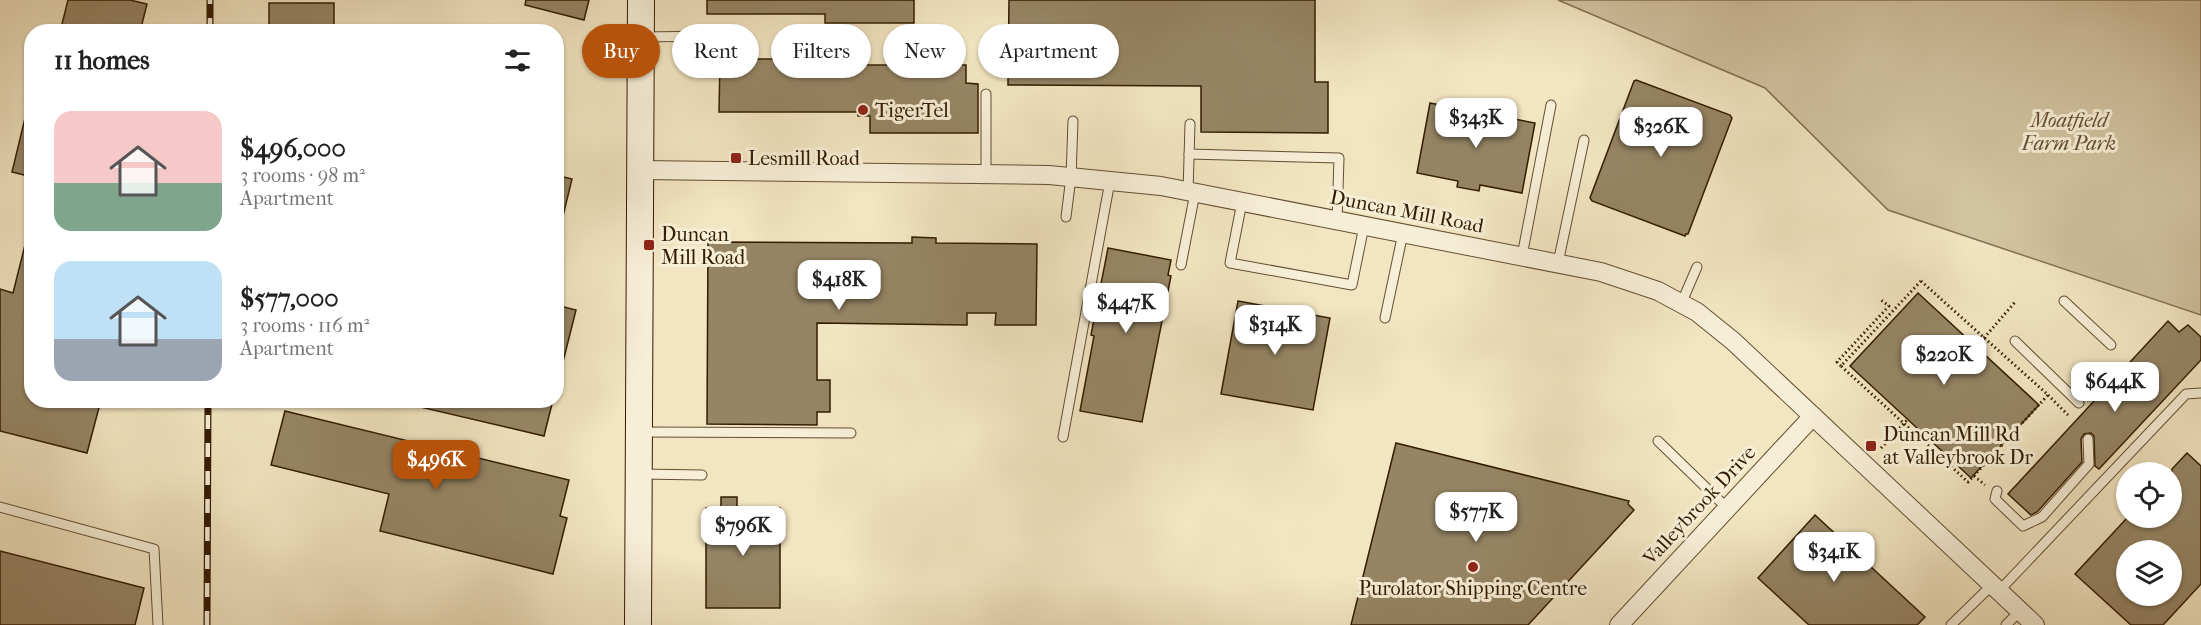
<!DOCTYPE html>
<meta charset="utf-8">
<style>
body{margin:0;font-family:"IM FELL French Canon",serif;background:#f2f2f2;color:#222;height:100vh;display:flex;flex-direction:column;font-size:22px;white-space:nowrap}
*{box-sizing:border-box;margin:0}
p{font-size:20px;color:#767676}
.icon{flex:none;width:33px;height:33px;fill:none;stroke:currentColor;stroke-width:2;stroke-linecap:round;stroke-linejoin:round}
.map{position:relative;flex:1;overflow:hidden}
.panel{position:absolute;left:24px;top:24px;width:540px;height:384px;display:flex;flex-direction:column;background:#fff;border-radius:24px;box-shadow:0 2px 4px #0004}
.panel>*{flex:none}
.guide{position:absolute;left:582px;top:24px;width:570px;height:54px;display:flex;gap:12px}
.buttons{position:absolute;left:2116px;top:462px;display:grid;gap:12px}
.buttons a{display:grid;place-items:center;width:66px;height:66px;border-radius:50%;background:#fff;box-shadow:0 2px 4px #0004;font-size:30px}
.price{position:absolute;translate:-50% -51px;padding:0 14px;border-radius:12px;background:#fff;color:#222;font-size:20px;line-height:39px;filter:drop-shadow(0 2px 3px #0008)}
.price::after{content:'';position:absolute;left:50%;top:36px;width:18px;height:14px;margin-left:-9px;background:inherit;clip-path:polygon(0 0,100% 0,50% 100%)}
.price.on{background:#b45309;color:#fff}
ul{padding:0;list-style:none}
li{display:flex;align-items:center;gap:18px;height:150px;padding:0 30px}
li span{display:grid;place-items:center;flex:none;width:168px;height:120px;border-radius:18px;color:#555}
li>.icon{margin-inline-start:auto}
span .icon{width:72px;height:72px;fill:#fffc;stroke-width:1}
li b{font-size:26px}
h2{display:flex;justify-content:space-between;align-items:center;height:72px;padding:0 30px;font-size:26px}
.chip{padding:0 21px;border-radius:27px;background:#fff;box-shadow:0 2px 4px #0004;font-size:21px;line-height:54px}
.chip.on{background:#b45309;color:#fff}
.map>svg:first-child{display:block}
</style>
<div class="map">
<svg width="2201" height="625" viewBox="0 0 2201 625">
<rect width="100%" height="100%" fill="#f2e5c1"/>
<filter id="stains"><feTurbulence type="fractalNoise" baseFrequency=".00333" numOctaves="4"/><feColorMatrix values="0 0 0 0 .2 0 0 0 0 .09 0 0 0 0 .02 0 0 0 .5 -.17"/></filter>
<radialGradient id="worn" r=".72"><stop offset=".6" stop-color="#630" stop-opacity="0"/><stop offset="1" stop-color="#630" stop-opacity=".3"/></radialGradient>
<polygon fill="#d2c3a1" stroke="#827052" stroke-width="1.5" points="1558,0 2201,0 2201,315 1888,210 1765,88"/>
<g fill="#968565" stroke="#331c02" stroke-width="1.5" fill-rule="evenodd">
<polygon points="68,0 130,0 147,4 140,32 60,32"/>
<polygon points="526,0 589,0 584,20 525,5"/>
<polygon points="707,0 914,0 914,23 825,23 825,14 707,14"/>
<polygon points="1009,0 1315,0 1315,82 1328,82 1328,133 1201,132 1201,86 1008,85"/>
<rect x="269" y="3" width="65" height="29"/>
<polygon points="720,59 858,59 858,65 966,65 966,83 978,84 978,133 870,133 870,116 858,116 858,112 719,112"/>
<polygon points="1636,80 1730,115 1732,118 1688,234 1686,234 1685,236 1592,201 1590,198 1634,81"/>
<polygon points="1430,103 1535,123 1522,193 1480,185 1479,191 1457,187 1458,181 1417,173"/>
<polygon points="26,114 32,114 32,177 12,172"/>
<polygon points="556,175 572,179 562,220 556,219"/>
<polygon points="912,237 936,238 936,243 1037,244 1036,325 995,325 996,313 967,313 967,325 817,323 817,380 830,380 830,412 817,412 817,425 707,424 708,242 912,243"/>
<polygon points="26,241 32,241 32,400 101,400 87,453 0,431 0,289 13,293"/>
<polygon points="1108,248 1171,260 1168,275 1171,276 1142,422 1080,411 1094,336 1091,335"/>
<polygon points="1918,293 2039,405 1971,478 1850,366"/>
<polygon points="1238,301 1330,318 1313,410 1221,394"/>
<polygon points="556,305 576,310 562,366 556,365"/>
<polygon points="2168,321 2179,332 2188,325 2201,337 2201,360 2099,469 2095,466 2094,436 2091,433 2084,434 2081,439 2082,462 2037,512 2031,515 2008,494"/>
<polygon points="417,400 553,400 544,436 416,406"/>
<polygon points="285,411 569,480 560,516 567,518 553,574 380,531 389,494 271,465"/>
<polygon points="1396,443 1629,501 1628,504 1634,510 1528,625 1351,625"/>
<path d="M2187 453 2201 466V584L2163 625H2131L2075 574 2127 518H2172V469ZM2127 550H2172V596H2127Z"/>
<polygon points="721,497 737,497 737,508 780,508 780,608 706,608 706,508 721,509"/>
<polygon points="1815,515 1925,617 1917,625 1809,625 1758,578"/>
<polygon points="0,551 144,588 135,625 0,625"/>
</g>
<g fill="none" stroke-linecap="round" stroke-linejoin="round">
<defs>
<g id="lane">
<polyline points="644,37 710,36"/>
<polyline points="986,94 986,175"/>
<polyline points="1189,154 1339,158 1337,221"/>
<polyline points="1188,192 1190,124"/>
<polyline points="1242,202 1230,263 1352,285 1364,226"/>
<polyline points="1066,217 1071,177 1073,121"/>
<polyline points="1522,256 1551,105"/>
<polyline points="1558,263 1584,140"/>
<polyline points="1181,265 1195,193"/>
<polyline points="2064,301 2111,345"/>
<polyline points="1681,304 1697,267"/>
<polyline points="1385,318 1403,233"/>
<polyline points="2015,341 2079,403"/>
<polyline points="641,432 851,433"/>
<polyline points="1063,437 1110,181"/>
<polyline points="1658,441 1727,508"/>
<polyline points="641,474 702,475"/>
<polyline points="1997,491 1995,499 2023,526 2042,517 2089,464 2088,439"/>
<polyline points="0,507 154,549 158,625"/>
<polyline points="1999,591 2186,394 2201,393"/>
<polyline points="1951,625 1992,585"/>
<polyline points="2006,625 2020,611"/>
</g>
<g id="street">
<polyline points="640,170 1049,175 1161,186 1601,272 1658,291 1697,312 1733,341 2035,625"/>
<polyline points="1619,625 1813,416"/>
</g>
<polyline id="secondary" points="638,625 641,0"/>
</defs>
<use href="#lane" stroke="#634e32" stroke-width="11"/>
<use href="#street" stroke="#634e32" stroke-width="20"/>
<use href="#secondary" stroke="#331c02" stroke-width="28"/>
<g stroke="#331c02" stroke-width="3" stroke-dasharray="1.5 3" stroke-linecap="butt">
<polygon points="1921,281 2048,395 1968,482 1841,366"/>
<polyline points="1984,338 2016,301"/>
<polyline points="1841,366 1837,362 1889,306 1881,300"/>
<polyline points="2048,395 2068,415"/>
<polyline points="1881,448 1908,419"/>
<polyline points="1974,476 1985,485"/>
</g>
<use href="#lane" stroke="#f7eed7" stroke-width="9"/>
<use href="#street" stroke="#f7eed7" stroke-width="18"/>
<use href="#secondary" stroke="#f7eed7" stroke-width="26"/>
<defs>
<g id="rail">
<polyline points="210,32 210,0"/>
<polyline points="207,625 208,400"/>
</g>
</defs>
<use href="#rail" stroke="#331c02" stroke-width="7"/>
<use href="#rail" stroke="#f7eed7" stroke-width="4.5" stroke-dasharray="14" stroke-linecap="butt"/>
</g>
<g fill="#8f2418" stroke="#f7eed7" stroke-width="2">
<circle cx="863" cy="110" r="6"/>
<rect x="730" y="152" width="12" height="12" rx="3"/>
<rect x="643" y="239" width="12" height="12" rx="3"/>
<rect x="1865" y="440" width="12" height="12" rx="3"/>
<circle cx="1473" cy="567" r="6"/>
</g>
<g text-anchor="middle" stroke-width="6" stroke-linejoin="round" paint-order="stroke">
<g font-size="20" fill="#331c02" stroke="#f7eed7" text-anchor="start">
<text x="875" y="117">TigerTel</text>
<text x="748" y="165">Lesmill Road</text>
<text x="661" y="241">Duncan<tspan x="661" dy="23">Mill Road</tspan></text>
<text x="1883" y="441">Duncan Mill Rd<tspan x="1883" dy="23">at Valleybrook Dr</tspan></text>
<text x="1473" y="595" text-anchor="middle">Purolator Shipping Centre</text>
</g>
<g font-size="20" font-style="italic" fill="#634e32" stroke="#f7eed7">
<text x="2069" y="127">Moatfield<tspan x="2069" dy="23">Farm Park</tspan></text>
</g>
<g font-size="20" fill="#331c02" stroke="#f7eed7">
<text transform="translate(1407 211) rotate(11)" y="7">Duncan Mill Road</text>
<text transform="translate(1699 505) rotate(-47)" y="7">Valleybrook Drive</text>
</g>
</g>
<rect width="100%" height="100%" filter="url(#stains)"/>
<rect width="100%" height="100%" fill="url(#worn)"/>
</svg>
<div class="buttons">
<a><svg class="icon" aria-label="locate" viewBox="0 0 24 24"><circle cx="12" cy="12" r="6"/><path d="M12 2v4M12 18v4M2 12h4M18 12h4"/></svg></a>
<a><svg class="icon" aria-label="layers" viewBox="0 0 24 24"><path d="M12 4l9 5-9 5-9-5zM3 14l9 5 9-5"/></svg></a>
</div>
<b class="price" style="left:1476px;top:149px">$343K</b>
<b class="price" style="left:1661px;top:158px">$326K</b>
<b class="price" style="left:839px;top:311px">$418K</b>
<b class="price" style="left:1126px;top:334px">$447K</b>
<b class="price" style="left:1275px;top:356px">$314K</b>
<b class="price" style="left:1944px;top:386px">$220K</b>
<b class="price" style="left:2115px;top:413px">$644K</b>
<b class="price on" style="left:436px;top:491px">$496K</b>
<b class="price" style="left:1476px;top:543px">$577K</b>
<b class="price" style="left:743px;top:557px">$796K</b>
<b class="price" style="left:1834px;top:583px">$341K</b>
<div class="guide">
<a class="chip on">Buy</a>
<a class="chip">Rent</a>
<a class="chip">Filters</a>
<a class="chip">New</a>
<a class="chip">Apartment</a>
</div>
<section class="panel">
<h2>11 homes<svg class="icon" aria-label="filters" viewBox="0 0 24 24"><path d="M4 7h16M4 17h16"/><circle cx="9" cy="7" r="2"/><circle cx="15" cy="17" r="2"/></svg></h2>
<ul>
<li><span style="background:linear-gradient(#f6c9c9 60%,#7fa58c 0)"><svg class="icon" aria-label="home" viewBox="0 0 24 24"><path d="M3 11l9-7 9 7M6 9v11h12V9"/></svg></span><div><b>$496,000</b><p>3 rooms · 98 m²</p><p>Apartment</p></div></li>
<li><span style="background:linear-gradient(#bfe0f5 65%,#9aa5b1 0)"><svg class="icon" aria-label="home" viewBox="0 0 24 24"><path d="M3 11l9-7 9 7M6 9v11h12V9"/></svg></span><div><b>$577,000</b><p>3 rooms · 116 m²</p><p>Apartment</p></div></li>
</ul>
</section>
</div>
